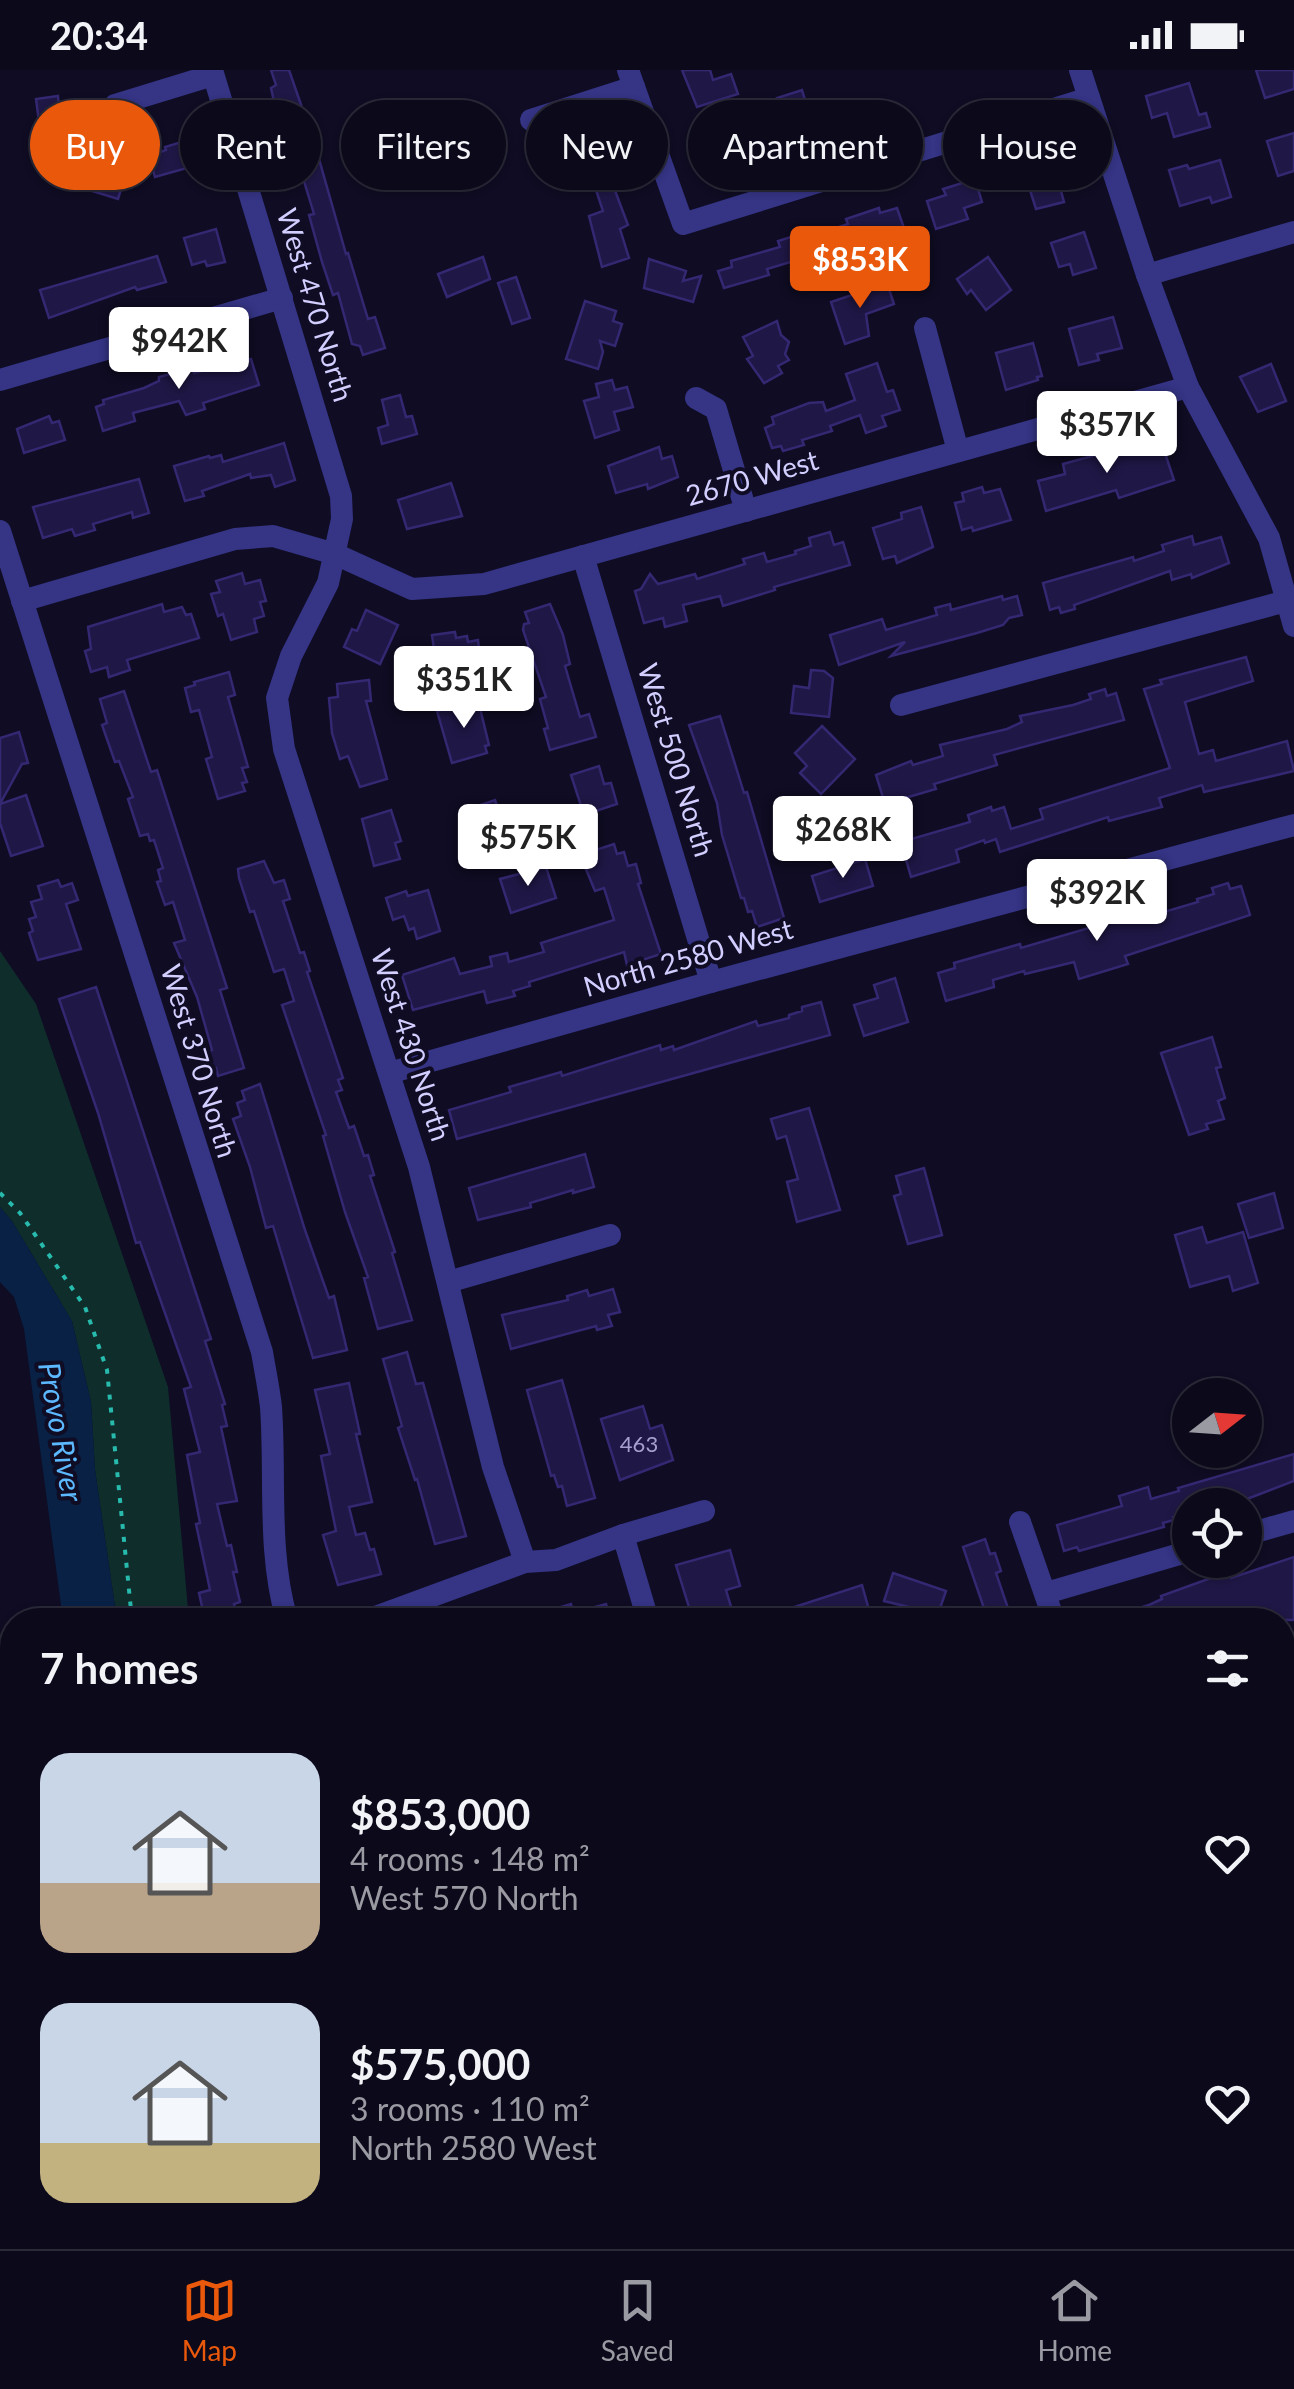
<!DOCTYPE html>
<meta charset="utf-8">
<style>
body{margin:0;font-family:Lato,sans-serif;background:#191727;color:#f1f3f6;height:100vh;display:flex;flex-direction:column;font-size:38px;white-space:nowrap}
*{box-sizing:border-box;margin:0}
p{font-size:32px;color:#9a9aa2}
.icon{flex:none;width:55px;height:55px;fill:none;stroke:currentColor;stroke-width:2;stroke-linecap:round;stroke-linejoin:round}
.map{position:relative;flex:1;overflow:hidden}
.panel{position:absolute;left:0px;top:1538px;width:1295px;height:642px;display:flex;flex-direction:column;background:#0b091a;border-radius:40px 40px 0 0;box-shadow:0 2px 8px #0004,0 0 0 2px #2b2a39}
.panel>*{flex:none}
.top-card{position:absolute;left:30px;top:30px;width:1235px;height:90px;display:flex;gap:20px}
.needle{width:65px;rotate:73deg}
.tools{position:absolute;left:1172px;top:1308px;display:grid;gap:20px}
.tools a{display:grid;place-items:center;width:90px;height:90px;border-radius:50%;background:#0b091a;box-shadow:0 2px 8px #0004,0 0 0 2px #2b2a39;font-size:50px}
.price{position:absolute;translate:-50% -85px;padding:0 22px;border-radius:10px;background:#fff;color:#222;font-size:32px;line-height:65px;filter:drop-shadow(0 2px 5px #0008)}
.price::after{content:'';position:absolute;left:50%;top:60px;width:30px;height:22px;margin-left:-15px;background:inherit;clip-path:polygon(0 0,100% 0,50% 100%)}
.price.on{background:#ea580c;color:#fff}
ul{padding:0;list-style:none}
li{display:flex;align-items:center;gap:30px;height:250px;padding:0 40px}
li span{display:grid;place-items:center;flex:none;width:280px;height:200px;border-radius:30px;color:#555}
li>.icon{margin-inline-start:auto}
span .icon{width:120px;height:120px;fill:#fffc;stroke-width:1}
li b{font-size:42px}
h2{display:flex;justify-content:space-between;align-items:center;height:120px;padding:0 40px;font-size:42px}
.tag{padding:0 35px;border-radius:45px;background:#0b091a;box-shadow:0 2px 8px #0004,0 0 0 2px #2b2a39;font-size:35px;line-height:90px}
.tag.on{background:#ea580c;color:#fff}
.status{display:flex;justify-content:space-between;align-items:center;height:70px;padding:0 50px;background:#0b091a;direction:ltr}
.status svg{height:28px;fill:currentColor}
.dock{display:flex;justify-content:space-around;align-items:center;height:140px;border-top:2px solid #2b2a39;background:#0b091a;font-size:28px;color:#9a9aa2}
.dock a{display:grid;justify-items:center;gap:5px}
.dock .on{color:#ea580c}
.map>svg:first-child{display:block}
</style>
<div class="status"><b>20:34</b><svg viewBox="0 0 49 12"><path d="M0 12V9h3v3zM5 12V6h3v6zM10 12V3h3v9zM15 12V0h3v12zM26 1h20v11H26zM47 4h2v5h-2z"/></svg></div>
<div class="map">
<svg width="1294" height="2179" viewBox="0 0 1294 2179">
<rect width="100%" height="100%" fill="#0f0c23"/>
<g fill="#0f2d2b">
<polygon points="0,881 36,934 168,1317 189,1550 117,1550 95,1400 91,1332 72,1251 12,1151 0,1137"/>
<polygon points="1294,1876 1294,2006 1283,2021 1283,1889"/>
<polygon points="1283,2049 1294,2089 1294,2179 1226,2179 1223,2168 1282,2168"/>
<polygon points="228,2168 312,2168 316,2179 235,2179"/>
</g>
<polygon fill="#082145" points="0,1137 12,1151 72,1251 91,1332 95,1400 117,1550 63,1550 24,1259 14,1227 0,1212"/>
<g fill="#1f1745" stroke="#342872" stroke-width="2.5">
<polygon points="271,0 289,0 315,75 346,184 348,183 368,249 375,247 385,278 363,285 360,276 352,274 338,223 333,225 322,192 309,145 314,144 299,95 292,97 273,27 271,18 276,15"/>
<polygon points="682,0 710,0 713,10 731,4 738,24 697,37"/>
<polygon points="1256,0 1294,0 1294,19 1265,28"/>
<polygon points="1189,13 1199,45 1206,43 1210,57 1174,67 1167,43 1152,48 1146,26"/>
<polygon points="802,20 810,46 851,32 857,52 804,67 803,64 719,95 711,70 783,48 777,28"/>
<polygon points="58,26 59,38 68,36 66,49 72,48 75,71 53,74 52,66 41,67 36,29"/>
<polygon points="409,52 416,85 375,101 365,68"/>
<polygon points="1294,63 1294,101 1278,106 1267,71"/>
<polygon points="198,67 205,93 155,107 149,86 166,80 165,77"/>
<polygon points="609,79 623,115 614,118 628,155 620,159 629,188 602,197 589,146 603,141 588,96 592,95 590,86"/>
<polygon points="85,83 115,92 112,103 125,107 118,129 92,121 95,113 77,107"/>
<polygon points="1059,85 1064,104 1057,106 1064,132 1036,139 1022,95"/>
<polygon points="1220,90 1231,127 1212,133 1210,127 1180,136 1169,100 1187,95 1189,99"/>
<polygon points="975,109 982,132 964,138 968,149 936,159 927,131 946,125 943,119"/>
<polygon points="879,138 880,143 897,138 904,158 767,199 769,205 724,218 718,201 732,197 731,191 780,177 778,171 807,162 809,167 848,154 846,149"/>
<polygon points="216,159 225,192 207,196 205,191 192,195 184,168"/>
<polygon points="1084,162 1096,198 1073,205 1070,194 1059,197 1051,173"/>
<polygon points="157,186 166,212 137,220 135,217 49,248 40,220"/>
<polygon points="483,187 490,209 447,227 438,204"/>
<polygon points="988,187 1011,220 986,240 971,220 967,224 957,209"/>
<polygon points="649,189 686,201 683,211 701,206 693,232 644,218"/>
<polygon points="516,207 530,248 512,254 498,213"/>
<polygon points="887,213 894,234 866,244 869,266 845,274 831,232"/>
<polygon points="585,231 616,241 613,251 622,254 615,276 600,271 603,282 598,299 566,289"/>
<polygon points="1113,247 1122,278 1097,284 1099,290 1079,295 1069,259"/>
<polygon points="777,251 781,265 789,272 785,284 789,290 778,296 782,303 764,313 747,289 753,286 743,267"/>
<polygon points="1033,273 1042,306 1037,307 1038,310 1006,320 996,283"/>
<polygon points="251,289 259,315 203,333 205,339 186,345 179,331 133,343 135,351 103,361 96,337 104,334 103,330 144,318 159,311 159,307 192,298 194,303"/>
<polygon points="877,293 887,322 893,320 900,340 882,346 886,356 866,363 860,345 830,356 832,361 802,370 804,375 783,381 781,376 772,378 765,358 774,354 772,347 809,333 823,332 826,341 855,330 846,304"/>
<polygon points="1271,294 1286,331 1258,342 1240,307"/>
<polygon points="612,310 615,320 627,317 633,337 614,342 619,360 595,368 584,331 599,327 596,314"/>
<polygon points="400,325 406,347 412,346 417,364 382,374 378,358 388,355 382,330"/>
<polygon points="49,346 52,353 59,351 65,370 24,383 17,359"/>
<polygon points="284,373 295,410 275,417 271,405 251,408 250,404 202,421 204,426 185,431 174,396 209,386 210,388 221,385 223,392"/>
<polygon points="1137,374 1140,381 1162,374 1174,410 1119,428 1116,420 1046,441 1038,411 1065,404 1063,394"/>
<polygon points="659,377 662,389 672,386 678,407 648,419 647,414 616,423 608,396"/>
<polygon points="139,409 149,443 133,448 132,442 93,454 95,460 75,466 72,459 43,468 33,437"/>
<polygon points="451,413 462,446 407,459 398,430"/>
<polygon points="982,417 984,423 1000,419 1011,450 973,461 972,457 962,460 955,433 964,431 962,423"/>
<polygon points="921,437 933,477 897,493 895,486 883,489 873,458 902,449 901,443"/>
<polygon points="830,462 834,475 843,472 850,495 774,517 775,520 723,536 720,526 683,535 687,551 665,557 663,548 644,553 635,521 641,519 650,504 658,514 695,504 697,509 745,494 743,489 764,483 767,492 796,484 795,481 811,476 809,468"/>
<polygon points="1192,466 1194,475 1221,467 1229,493 1192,508 1191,504 1172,510 1170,501 1074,535 1075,539 1061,543 1059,537 1050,540 1043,513 1133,487 1134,491 1164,481 1162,475"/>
<polygon points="242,503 245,514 260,510 266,531 260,532 264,546 254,549 257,562 231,570 223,544 218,546 211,524 220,522 216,511"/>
<polygon points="1002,526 1003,530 1017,526 1022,545 1009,548 1003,555 977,563 891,586 905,572 839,595 830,565 882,549 886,560 937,545 935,538 950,534 951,540"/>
<polygon points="162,534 164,542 182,537 186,545 191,544 199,568 127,590 130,600 109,607 107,597 91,602 85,581 91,579 88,557"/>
<polygon points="550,534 563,565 570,594 565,596 580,647 589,644 596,667 550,680 544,659 548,658 540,629 546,627 523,560 524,554 529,553 525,542"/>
<polygon points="366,540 398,555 380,594 344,577 352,559 357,561"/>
<polygon points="455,562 456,568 467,566 468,572 478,570 481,595 437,601 432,565"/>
<polygon points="1246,587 1253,611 1185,632 1199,684 1213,680 1216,691 1287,671 1294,701 1204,722 1202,715 1159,728 1162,737 1109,751 1108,747 1000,782 996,769 985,773 984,770 956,780 959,792 911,807 901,772 970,752 968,745 991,737 992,741 1004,737 1011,759 1043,749 1040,739 1170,698 1144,619 1162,614 1160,610"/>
<polygon points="811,600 824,601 833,608 829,647 791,643 794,616 809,618"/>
<polygon points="229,602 235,625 228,627 248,697 242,698 247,712 242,713 245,721 218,729 206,689 212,687 199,640 191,642 185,618 195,615 194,612"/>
<polygon points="369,610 371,631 366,631 387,709 360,717 348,686 340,689 332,663 329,628 338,627 337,614"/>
<polygon points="1105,619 1107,626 1116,623 1124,650 994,685 997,695 934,714 936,719 885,734 876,705 911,691 913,695 943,686 940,675 1007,659 1022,652 1020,646 1073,635 1091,629 1089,624"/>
<polygon points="124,621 151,702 157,700 227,918 220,920 244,998 218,1006 216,998 211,999 206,982 212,980 197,927 174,873 185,870 173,832 165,835 157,812 161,811 158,800 163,798 154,770 150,771 148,764 140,766 128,729 133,727 119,691 115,692 102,655 107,653 100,629"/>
<polygon points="478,630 489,675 485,676 487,683 452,693 437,641"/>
<polygon points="720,646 744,723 747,722 784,848 757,857 752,841 748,842 744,828 741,828 722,765 717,733 689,655"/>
<polygon points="822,656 855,689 821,724 800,703 807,696 795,683"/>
<polygon points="19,662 28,693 22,694 0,734 0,668"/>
<polygon points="599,696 604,714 611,713 617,734 584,745 571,705"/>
<polygon points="26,725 43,776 11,786 0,753 0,734"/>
<polygon points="495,730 507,767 477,777 471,758 466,760 460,742"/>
<polygon points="391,740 401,771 395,773 400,789 374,796 362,749"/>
<polygon points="536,750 541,767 521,774 515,756"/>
<polygon points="614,774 617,784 624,782 628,796 636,794 641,813 638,814 661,884 627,895 624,882 529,912 530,916 513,921 515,926 487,933 484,921 413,940 402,905 454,888 460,904 492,896 490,887 507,883 509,892 544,882 541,873 614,850 604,818 595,821 580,785"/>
<polygon points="865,789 873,816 820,832 812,806"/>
<polygon points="264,791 274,813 284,810 290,829 283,831 300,883 304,882 310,901 307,902 343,1008 338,1010 342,1020 336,1022 349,1058 354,1056 364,1086 368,1085 374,1105 370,1106 395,1182 392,1183 412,1250 378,1259 364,1208 368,1207 345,1142 323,1066 326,1065 282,935 294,931 284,899 274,902 254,841 250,842 239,808 238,799"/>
<polygon points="546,797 556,828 511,843 500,809"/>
<polygon points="58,810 61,817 72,813 78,830 66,834 81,879 38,890 29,863 33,861 29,849 36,847 31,832 42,829 38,816"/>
<polygon points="1228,813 1230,819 1241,816 1250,845 1125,886 1128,894 1079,909 1074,892 1025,904 1024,901 993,910 994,917 946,931 938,903 955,898 954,893 1020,874 1021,878 1153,839 1154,845 1198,832 1197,829 1214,824 1212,818"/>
<polygon points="428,820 440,861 417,869 414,858 409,860 404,846 393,850 386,828 406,821 408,826"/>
<polygon points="895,908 908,952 864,966 854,935 878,928 874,915"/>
<polygon points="96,917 211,1269 205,1271 225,1334 222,1335 227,1356 221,1357 237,1431 217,1434 227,1476 231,1475 237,1502 233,1502 240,1532 234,1534 236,1550 212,1550 209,1540 203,1541 199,1523 210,1520 196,1454 200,1453 187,1385 200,1382 184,1319 191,1317 140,1172 136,1173 98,1043 59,929"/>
<polygon points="821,932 830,965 457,1069 449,1040 511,1022 509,1017 561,1002 562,1006 660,975 661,980 673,976 674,980 756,951 758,956 789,948 789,945 802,941 802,937"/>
<polygon points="1212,967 1221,997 1216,998 1225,1028 1218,1031 1224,1049 1206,1054 1208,1059 1189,1065 1161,983"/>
<polygon points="260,1014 305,1160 329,1228 334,1226 347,1280 313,1288 273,1156 266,1158 250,1097 233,1049 241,1046 237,1033 245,1030 242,1021"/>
<polygon points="809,1038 840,1140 797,1152 787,1112 798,1109 786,1066 777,1069 771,1049"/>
<polygon points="585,1084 594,1117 573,1123 573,1120 530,1133 531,1137 478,1150 469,1118"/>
<polygon points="924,1098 942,1165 908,1174 894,1126 901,1124 896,1106"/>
<polygon points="1274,1123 1283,1158 1249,1168 1238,1134"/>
<polygon points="1202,1157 1207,1173 1243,1162 1258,1213 1233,1221 1229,1206 1190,1217 1175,1165"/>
<polygon points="613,1219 620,1242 608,1245 612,1256 597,1260 596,1256 511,1279 502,1245 568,1230 567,1226 587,1220 589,1226"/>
<polygon points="407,1282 416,1314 423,1313 466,1466 435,1474 417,1409 415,1410 398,1358 402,1356 383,1289"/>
<polygon points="562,1310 595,1428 567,1436 562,1416 558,1417 554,1405 551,1406 527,1320"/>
<polygon points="349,1313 360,1364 356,1364 372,1432 349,1437 356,1465 365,1463 370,1480 374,1479 381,1504 338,1515 323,1465 336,1461 321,1386 330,1384 315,1320"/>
<polygon points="643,1336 650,1359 662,1355 673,1390 620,1410 601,1349"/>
<polygon points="1294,1384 1294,1411 1247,1429 1215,1435 1190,1435 1190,1442 1173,1447 1174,1450 1163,1453 1164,1457 1079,1481 1077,1477 1064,1481 1057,1455 1122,1436 1119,1426 1148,1417 1151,1429 1179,1421 1178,1418"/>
<polygon points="985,1469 990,1484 995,1483 1001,1501 996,1503 1012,1550 988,1550 963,1477"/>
<polygon points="730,1480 740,1516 726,1520 735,1550 693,1550 676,1495"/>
<polygon points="1294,1487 1294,1550 1200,1550 1199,1544 1181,1550 1113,1550 1113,1546 1149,1535 1162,1529 1161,1526 1211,1508 1229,1503 1231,1508"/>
<polygon points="893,1503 946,1521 938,1544 884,1531"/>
<polygon points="862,1515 869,1540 834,1550 767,1550 767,1546"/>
<polygon points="571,1534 573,1543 606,1534 611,1550 531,1550 530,1546"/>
</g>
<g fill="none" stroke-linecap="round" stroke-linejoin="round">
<g stroke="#27baad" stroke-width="4" stroke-dasharray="5 8" stroke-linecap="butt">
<polyline points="0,1123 20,1143 85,1237 107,1300 132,1550"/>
<polyline points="278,2168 280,2179"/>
</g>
<g stroke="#353485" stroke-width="22">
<polyline points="212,0 341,426 342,449 328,513 291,586 277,628 284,679 419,1097 493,1397 525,1492"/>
<polyline points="628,0 683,154 1089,28"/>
<polyline points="1080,0 1147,205 1188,317 1269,468 1294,556"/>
<polyline points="115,35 213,5"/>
<polyline points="531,50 634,17"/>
<polyline points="1147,205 1294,162"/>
<polyline points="925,258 958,381"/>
<polyline points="0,310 282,228"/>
<polyline points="696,328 716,339 746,441"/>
<path d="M0 461 262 1282C265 1300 269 1319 271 1337 276 1408 267 1481 287 1550"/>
<polyline points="583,486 711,912"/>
<polyline points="22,531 235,469 273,466 335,484 412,519 484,514 1188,317"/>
<polyline points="901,635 1286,531"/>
<polyline points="389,1003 711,912 1294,755"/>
<polyline points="448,1212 610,1165"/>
<polyline points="1020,1452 1054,1550"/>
<polyline points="623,1465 648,1550"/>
<polyline points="1245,1465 1294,1451"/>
<polyline points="1046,1523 1190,1481"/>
<polyline points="367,1550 525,1492 556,1490 623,1465 704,1441"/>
<polyline points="1282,1610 1294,1606"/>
<polyline points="1282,1826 1294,1850"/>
<polyline points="0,2114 12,2151"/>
<polyline points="18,2168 22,2179"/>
<polyline points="565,2168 569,2179"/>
<polyline points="1005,2168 1009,2179"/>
</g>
</g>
<g text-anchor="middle" stroke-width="8" stroke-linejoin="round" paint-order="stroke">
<g font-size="22" fill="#a5a0d0">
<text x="639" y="1382">463</text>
</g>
<g font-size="28" fill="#d2ceff" stroke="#0f0c23">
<text transform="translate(315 235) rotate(73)" y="10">West 470 North</text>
<text transform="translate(752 408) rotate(-16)" y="10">2670 West</text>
<text transform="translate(676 690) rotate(73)" y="10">West 500 North</text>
<text transform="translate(688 888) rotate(-16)" y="10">North 2580 West</text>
<text transform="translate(411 975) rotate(72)" y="10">West 430 North</text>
<text transform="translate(199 991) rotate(73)" y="10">West 370 North</text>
</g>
<g font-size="30" font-style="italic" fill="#5cb8ff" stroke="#0f0c23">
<text transform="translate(60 1362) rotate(80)" y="10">Provo River</text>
</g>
</g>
</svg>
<div class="tools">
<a><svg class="needle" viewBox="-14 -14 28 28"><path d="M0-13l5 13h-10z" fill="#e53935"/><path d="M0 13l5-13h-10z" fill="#9a9aa2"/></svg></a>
<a><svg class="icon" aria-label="locate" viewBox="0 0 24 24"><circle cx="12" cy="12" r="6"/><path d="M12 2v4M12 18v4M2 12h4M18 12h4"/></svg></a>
</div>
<b class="price on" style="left:860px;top:241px">$853K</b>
<b class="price" style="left:179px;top:322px">$942K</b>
<b class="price" style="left:1107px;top:406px">$357K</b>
<b class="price" style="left:464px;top:661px">$351K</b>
<b class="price" style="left:843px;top:811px">$268K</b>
<b class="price" style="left:528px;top:819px">$575K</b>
<b class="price" style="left:1097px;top:874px">$392K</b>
<div class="top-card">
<a class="tag on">Buy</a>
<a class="tag">Rent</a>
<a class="tag">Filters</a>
<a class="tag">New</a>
<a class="tag">Apartment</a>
<a class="tag">House</a>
</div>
<section class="panel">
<h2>7 homes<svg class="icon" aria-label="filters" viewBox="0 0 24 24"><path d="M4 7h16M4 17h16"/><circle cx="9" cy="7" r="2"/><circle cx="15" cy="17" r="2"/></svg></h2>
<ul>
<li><span style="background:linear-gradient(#c9d6e8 65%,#b9a48a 0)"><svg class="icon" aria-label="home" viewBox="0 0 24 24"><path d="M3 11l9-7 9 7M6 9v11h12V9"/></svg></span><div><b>$853,000</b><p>4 rooms · 148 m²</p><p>West 570 North</p></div><svg class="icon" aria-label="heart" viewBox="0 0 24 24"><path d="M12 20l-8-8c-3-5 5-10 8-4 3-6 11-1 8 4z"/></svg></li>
<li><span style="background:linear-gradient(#c9d6e8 70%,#c2b280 0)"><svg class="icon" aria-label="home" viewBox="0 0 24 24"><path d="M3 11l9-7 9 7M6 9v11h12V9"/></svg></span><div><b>$575,000</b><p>3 rooms · 110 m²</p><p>North 2580 West</p></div><svg class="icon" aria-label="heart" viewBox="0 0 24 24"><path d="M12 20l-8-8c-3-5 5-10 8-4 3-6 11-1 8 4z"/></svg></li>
</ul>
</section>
</div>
<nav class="dock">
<a class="on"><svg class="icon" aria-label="map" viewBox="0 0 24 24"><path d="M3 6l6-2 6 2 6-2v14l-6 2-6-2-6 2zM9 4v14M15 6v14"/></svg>Map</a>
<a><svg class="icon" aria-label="saved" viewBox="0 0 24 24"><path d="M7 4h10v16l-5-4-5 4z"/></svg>Saved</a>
<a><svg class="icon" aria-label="home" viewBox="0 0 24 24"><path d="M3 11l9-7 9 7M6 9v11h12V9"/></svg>Home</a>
</nav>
